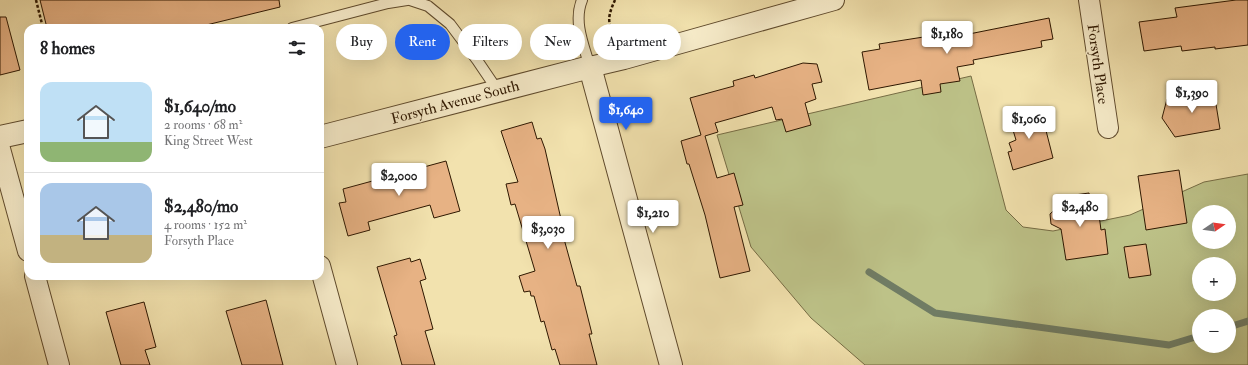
<!DOCTYPE html>
<meta charset="utf-8">
<style>
body{margin:0;font-family:"IM FELL Double Pica",serif;background:#f2f2f2;color:#202124;height:100vh;display:flex;flex-direction:column;font-size:15px;white-space:nowrap}
*{box-sizing:border-box;margin:0}
p{font-size:13px;color:#757577}
.icon{flex:none;width:22px;height:22px;fill:none;stroke:currentColor;stroke-width:2;stroke-linecap:round;stroke-linejoin:round}
.map{position:relative;flex:1;overflow:hidden}
.side{position:absolute;left:24px;top:24px;width:300px;height:256px;display:flex;flex-direction:column;background:#fff;border-radius:12px;box-shadow:0 4px 16px #0002}
.side>*{flex:none}
.banner{position:absolute;left:336px;top:24px;width:380px;height:36px;display:flex;gap:8px}
.needle{width:26px;rotate:77deg}
.tools{position:absolute;left:1192px;top:205px;display:grid;gap:8px}
.tools a{display:grid;place-items:center;width:44px;height:44px;border-radius:50%;background:#fff;box-shadow:0 4px 16px #0002;font-size:20px}
.price{position:absolute;translate:-50% -34px;padding:0 9px;border-radius:4px;background:#fff;color:#222;font-size:13px;line-height:26px;filter:drop-shadow(0 1px 2px #0008)}
.price::after{content:'';position:absolute;left:50%;top:24px;width:12px;height:9px;margin-left:-6px;background:inherit;clip-path:polygon(0 0,100% 0,50% 100%)}
.price.on{background:#2563eb;color:#fff}
ul{padding:0;list-style:none}
li{display:flex;align-items:center;gap:12px;height:100px;padding:0 16px}
li+li{border-top:1px solid #e0e0e0}
li span{display:grid;place-items:center;flex:none;width:112px;height:80px;border-radius:12px;color:#555}
li>.icon{margin-inline-start:auto}
span .icon{width:48px;height:48px;fill:#fffc;stroke-width:1}
li b{font-size:17px}
h2{display:flex;justify-content:space-between;align-items:center;height:48px;padding:0 16px;font-size:17px}
.tag{padding:0 14px;border-radius:18px;background:#fff;box-shadow:0 4px 16px #0002;font-size:14px;line-height:36px}
.tag.on{background:#2563eb;color:#fff}
.map>svg:first-child{display:block}
</style>
<div class="map">
<svg width="1248" height="365" viewBox="0 0 1248 365">
<rect width="100%" height="100%" fill="#f2e2ae"/>
<filter id="stains"><feTurbulence type="fractalNoise" baseFrequency=".005" numOctaves="4"/><feColorMatrix values="0 0 0 0 .2 0 0 0 0 .09 0 0 0 0 .02 0 0 0 .5 -.17"/></filter>
<radialGradient id="worn" r=".72"><stop offset=".6" stop-color="#630" stop-opacity="0"/><stop offset="1" stop-color="#630" stop-opacity=".3"/></radialGradient>
<path fill="#bdc288" stroke="#766c44" fill-rule="evenodd" d="M971 76 1006 210 1023 227 1053 231 1130 215 1204 182 1248 174V365H865L811 318 751 247 717 135ZM1199 212H1229V242H1199ZM1199 264H1229V294H1199ZM1199 316H1229V346H1199Z"/>
<g fill="none" stroke-linecap="round" stroke-linejoin="round">
<g stroke="#707c64" stroke-width="7">
<polyline points="869,272 935,313 1169,345 1199,336"/>
<polyline points="1229,327 1248,321"/>
</g>
</g>
<g fill="#e7b284" stroke="#2e1700">
<polygon points="40,0 279,0 280,7 194,28 47,28"/>
<polygon points="1236,0 1248,0 1248,45 1215,49 1215,47 1182,51 1181,46 1144,51 1139,22 1177,17 1175,8"/>
<polygon points="0,17 6,17 20,70 0,75"/>
<polygon points="1049,18 1053,39 1041,41 1042,47 973,60 974,64 957,67 960,81 940,84 941,92 923,95 921,80 869,90 862,52 880,49 879,44 968,30 969,34"/>
<polygon points="803,63 817,64 822,82 812,84 816,99 805,103 811,125 786,132 782,119 776,120 772,107 715,123 718,132 705,136 717,178 734,173 743,205 734,207 750,271 720,278 705,215 689,164 687,164 681,141 701,135 690,98 734,86 733,81 754,75 755,78"/>
<polygon points="1214,92 1220,129 1175,137 1162,118 1167,99"/>
<polygon points="1040,107 1053,158 1013,170 1008,152 1012,151 1009,143 1016,140 1009,117"/>
<polygon points="532,122 537,139 541,138 545,149 563,228 561,228 577,286 580,286 592,334 589,334 597,365 560,365 555,349 552,350 544,321 541,322 534,296 531,296 530,291 524,292 519,276 535,271 515,204 511,205 506,184 518,182 501,131"/>
<polygon points="446,161 460,211 434,218 430,205 368,222 370,230 348,236 339,203 346,202 343,189"/>
<polygon points="1179,170 1187,223 1146,230 1138,176"/>
<polygon points="1089,193 1093,216 1099,215 1101,230 1105,229 1108,254 1066,260 1061,229 1051,224 1050,214 1061,204 1060,197"/>
<polygon points="1146,244 1151,275 1129,278 1124,247"/>
<polygon points="410,258 411,262 420,259 426,279 420,281 433,329 425,331 435,365 402,365 394,336 397,335 377,267"/>
<polygon points="266,300 283,365 242,365 226,311"/>
<polygon points="144,302 156,347 145,350 150,365 121,365 106,312"/>
</g>
<g fill="none" stroke-linecap="round" stroke-linejoin="round">
<defs>
<g id="service">
<polyline points="410,0 428,6 450,24 477,60 498,91"/>
<path d="M582 0C573 22 584 46 590 67"/>
<polyline points="292,28 388,3 407,0"/>
</g>
<g id="minor">
<polyline points="1089,0 1108,128"/>
<polyline points="590,67 624,59 834,0"/>
<polyline points="0,149 28,251"/>
<polyline points="320,266 347,365"/>
<polyline points="35,276 59,365"/>
</g>
<g id="tertiary">
<polyline points="0,137 28,131"/>
<polyline points="320,137 590,67 671,365"/>
</g>
</defs>
<use href="#service" stroke="#5f4a2c" stroke-width="12"/>
<use href="#minor" stroke="#5f4a2c" stroke-width="22"/>
<use href="#tertiary" stroke="#5f4a2c" stroke-width="24"/>
<g stroke="#2e1700" stroke-width="2.5" stroke-dasharray="3 2" stroke-linecap="butt">
<polyline points="36,0 43,28"/>
<path d="M615 0C611 9 606 20 612 29 615 32 617 32 618 37"/>
</g>
<use href="#service" stroke="#f7ecca" stroke-width="10"/>
<use href="#minor" stroke="#f7ecca" stroke-width="20"/>
<use href="#tertiary" stroke="#f7ecca" stroke-width="22"/>
</g>
<g text-anchor="middle" stroke-width="3" stroke-linejoin="round" paint-order="stroke">
<g font-size="15" fill="#2e1700" stroke="#f7ecca">
<text transform="translate(1098 64) rotate(82)" y="5">Forsyth Place</text>
<text transform="translate(455 102) rotate(-15)" y="5">Forsyth Avenue South</text>
</g>
</g>
<rect width="100%" height="100%" filter="url(#stains)"/>
<rect width="100%" height="100%" fill="url(#worn)"/>
</svg>
<div class="tools">
<a><svg class="needle" viewBox="-14 -14 28 28"><path d="M0-13l5 13h-10z" fill="#e53935"/><path d="M0 13l5-13h-10z" fill="#757577"/></svg></a>
<a>+</a>
<a>−</a>
</div>
<b class="price" style="left:947px;top:55px">$1,180</b>
<b class="price" style="left:1192px;top:114px">$1,390</b>
<b class="price on" style="left:626px;top:131px">$1,640</b>
<b class="price" style="left:1029px;top:140px">$1,060</b>
<b class="price" style="left:399px;top:197px">$2,000</b>
<b class="price" style="left:1080px;top:228px">$2,480</b>
<b class="price" style="left:653px;top:234px">$1,210</b>
<b class="price" style="left:548px;top:250px">$3,030</b>
<div class="banner">
<a class="tag">Buy</a>
<a class="tag on">Rent</a>
<a class="tag">Filters</a>
<a class="tag">New</a>
<a class="tag">Apartment</a>
</div>
<section class="side">
<h2>8 homes<svg class="icon" aria-label="filters" viewBox="0 0 24 24"><path d="M4 7h16M4 17h16"/><circle cx="9" cy="7" r="2"/><circle cx="15" cy="17" r="2"/></svg></h2>
<ul>
<li><span style="background:linear-gradient(#bfe0f5 75%,#8fb573 0)"><svg class="icon" aria-label="home" viewBox="0 0 24 24"><path d="M3 11l9-7 9 7M6 9v11h12V9"/></svg></span><div><b>$1,640/mo</b><p>2 rooms · 68 m²</p><p>King Street West</p></div></li>
<li><span style="background:linear-gradient(#a9c7e8 65%,#c2b280 0)"><svg class="icon" aria-label="home" viewBox="0 0 24 24"><path d="M3 11l9-7 9 7M6 9v11h12V9"/></svg></span><div><b>$2,480/mo</b><p>4 rooms · 152 m²</p><p>Forsyth Place</p></div></li>
</ul>
</section>
</div>
